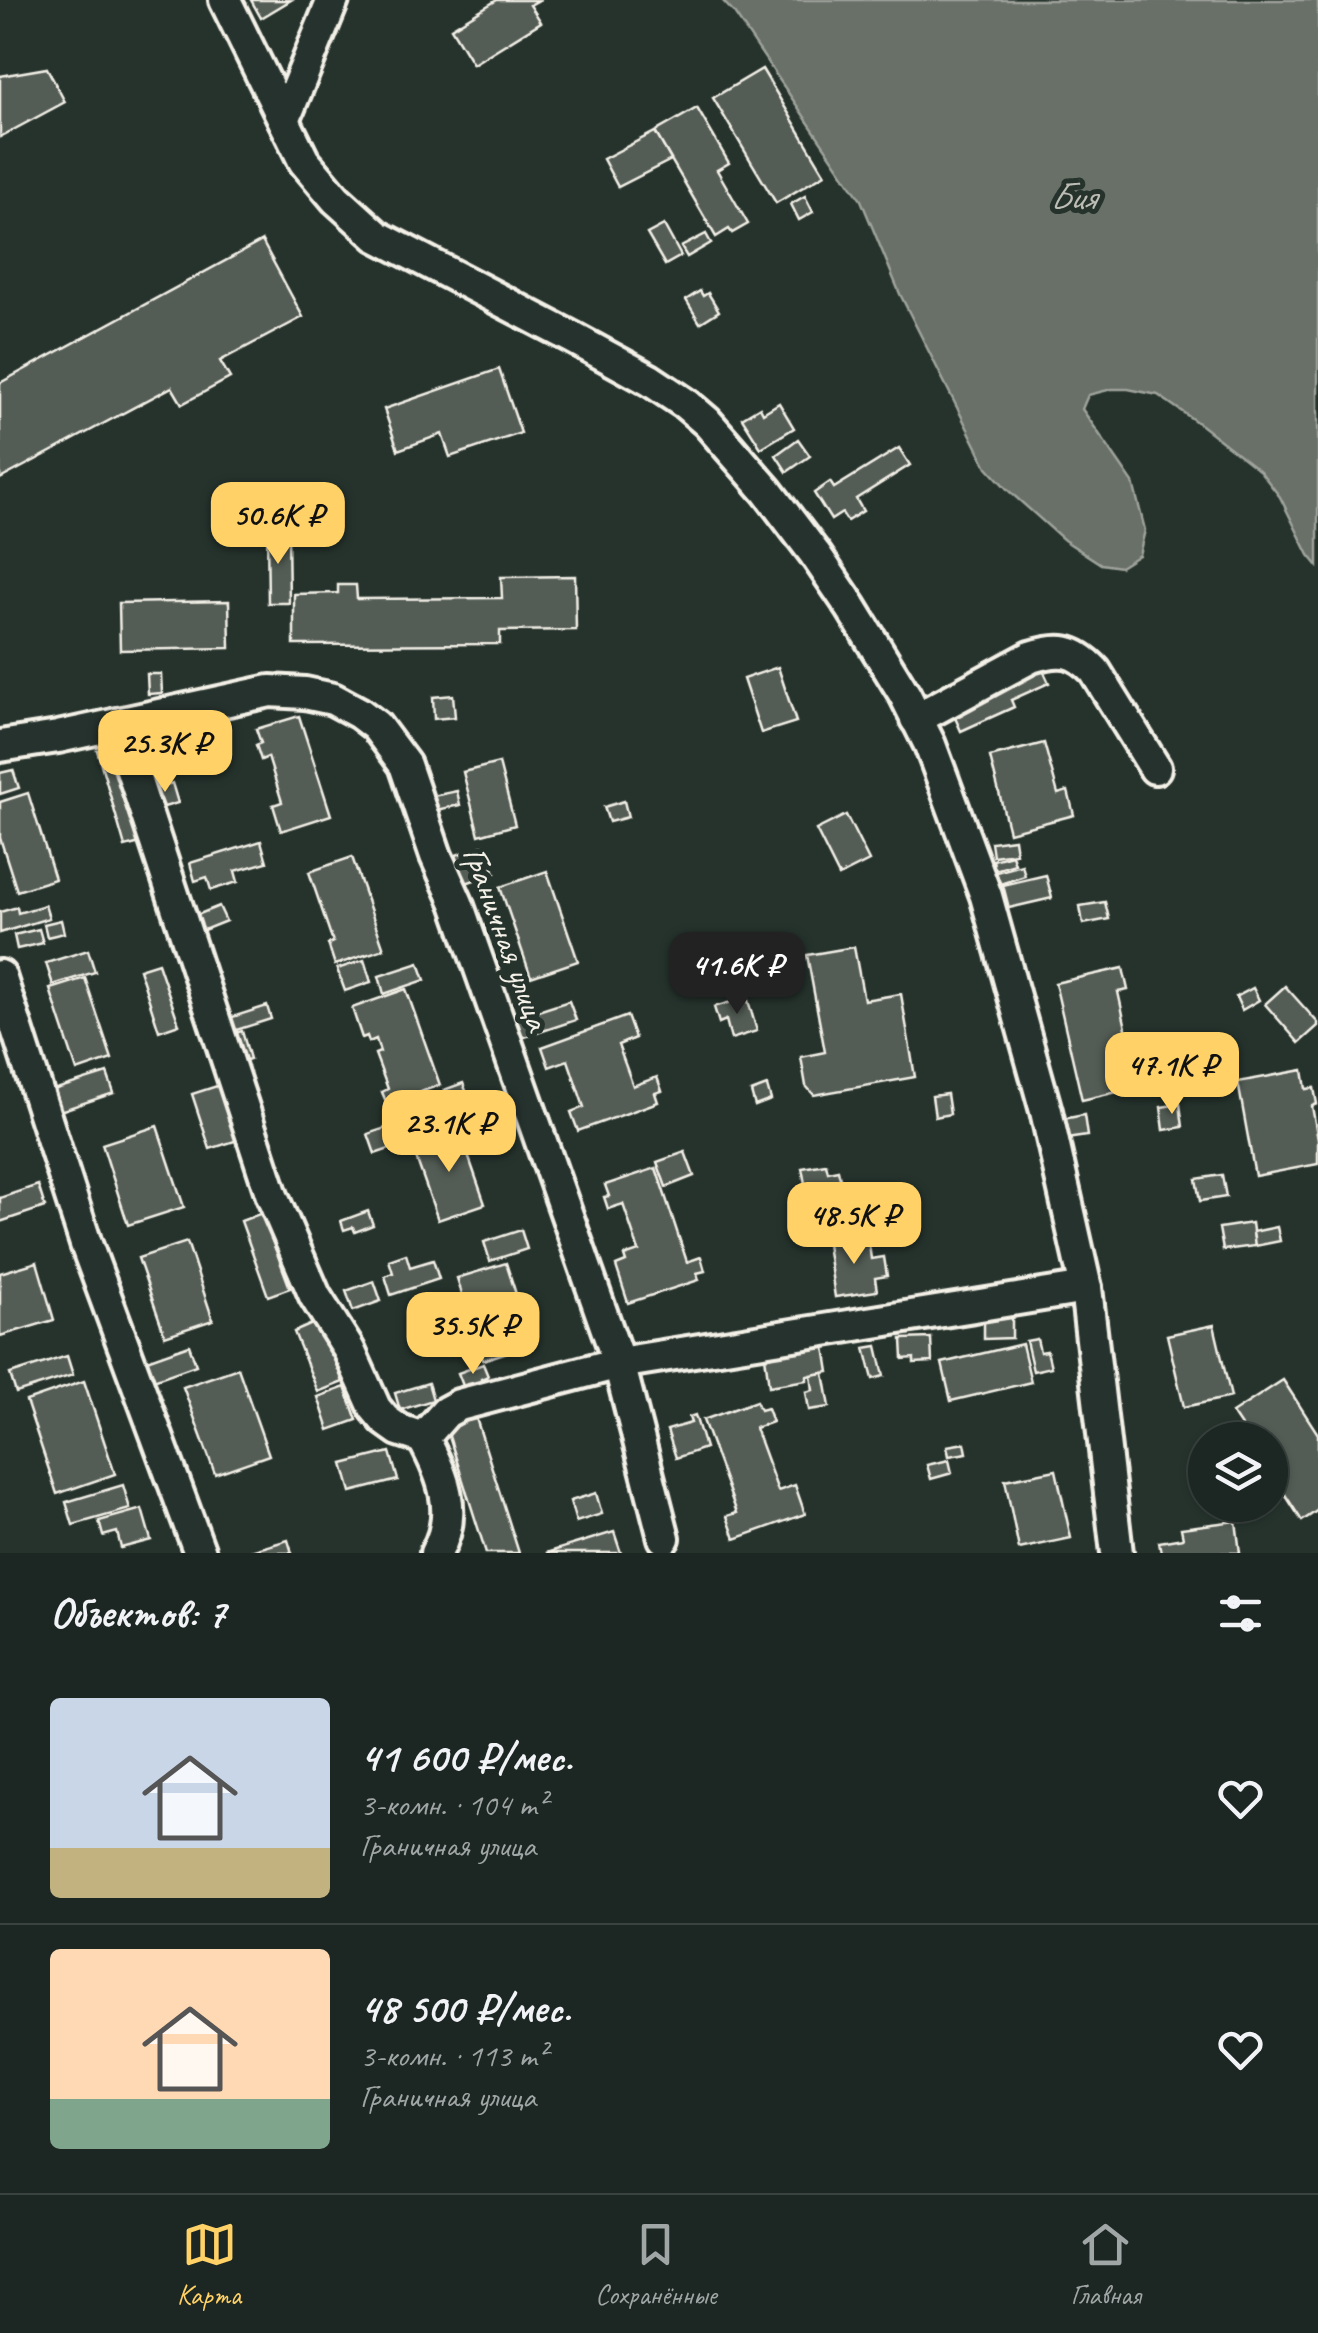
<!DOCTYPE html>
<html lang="ru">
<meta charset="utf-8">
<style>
body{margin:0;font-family:Caveat,sans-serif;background:#252e2a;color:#f1f3f6;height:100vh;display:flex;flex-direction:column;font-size:38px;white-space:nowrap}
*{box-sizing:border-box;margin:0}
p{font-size:32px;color:#a0a5a5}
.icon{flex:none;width:55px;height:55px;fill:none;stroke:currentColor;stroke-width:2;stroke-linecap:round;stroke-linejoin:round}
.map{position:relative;height:1553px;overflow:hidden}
.sheet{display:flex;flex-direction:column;background:#1c2622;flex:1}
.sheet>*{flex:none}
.tools{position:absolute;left:1188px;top:1422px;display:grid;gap:20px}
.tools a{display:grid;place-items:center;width:100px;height:100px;border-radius:50%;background:#1c2622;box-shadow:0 2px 8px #0004,0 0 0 2px #3a4340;font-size:50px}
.price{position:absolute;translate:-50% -85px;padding:0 22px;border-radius:20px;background:#ffd166;color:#111;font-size:32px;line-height:65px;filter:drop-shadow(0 2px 5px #0008)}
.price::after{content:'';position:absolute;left:50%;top:60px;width:30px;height:22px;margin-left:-15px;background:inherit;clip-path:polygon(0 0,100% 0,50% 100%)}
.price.on{background:#222;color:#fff}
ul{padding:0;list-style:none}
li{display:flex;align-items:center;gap:30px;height:250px;padding:0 50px}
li+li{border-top:2px solid #3a4340}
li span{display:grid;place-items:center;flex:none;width:280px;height:200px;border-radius:10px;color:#555}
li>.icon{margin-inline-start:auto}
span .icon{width:120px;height:120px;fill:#fffc;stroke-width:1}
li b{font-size:42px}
h2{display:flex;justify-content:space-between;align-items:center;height:120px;padding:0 50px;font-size:42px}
.tabs{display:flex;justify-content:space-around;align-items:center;height:140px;border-top:2px solid #3a4340;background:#1c2622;font-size:28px;color:#a0a5a5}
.tabs a{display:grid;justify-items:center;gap:5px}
.tabs .on{color:#ffd166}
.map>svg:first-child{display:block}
</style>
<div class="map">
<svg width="1318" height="1553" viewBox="0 0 1318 1553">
<rect width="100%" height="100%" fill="#26332d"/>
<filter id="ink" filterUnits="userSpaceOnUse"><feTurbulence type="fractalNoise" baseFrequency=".01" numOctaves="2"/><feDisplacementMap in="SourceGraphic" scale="20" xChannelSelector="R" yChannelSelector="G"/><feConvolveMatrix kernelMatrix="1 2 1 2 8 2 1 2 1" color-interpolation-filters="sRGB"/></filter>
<g filter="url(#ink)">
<polygon fill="#676f68" stroke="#9fa39b" stroke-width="2.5" points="722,0 1318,0 1318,566 1309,555 1280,497 1260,471 1201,425 1158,395 1128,389 1112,389 1088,395 1082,409 1133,483 1145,530 1139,555 1120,567 1101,564 1064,540 1009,491 987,467 900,294 861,200 734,13"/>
<g fill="#525c55" stroke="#f4f1e8" stroke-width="2.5">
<polygon points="251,0 291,0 261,18"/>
<polygon points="497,0 539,0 530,5 541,22 473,64 451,28"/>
<polygon points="47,68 65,102 0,137 0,76"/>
<polygon points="762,69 825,174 776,203 713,98"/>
<polygon points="697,108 729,163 717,170 748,224 732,233 729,229 716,237 655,132"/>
<polygon points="655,132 671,160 618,187 603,159"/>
<polygon points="805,196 813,212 799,220 791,204"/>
<polygon points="664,225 681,256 665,265 647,234"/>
<polygon points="706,234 711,243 687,257 681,247"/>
<polygon points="262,241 303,317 220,361 230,378 182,404 172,387 0,479 0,383"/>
<polygon points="700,291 703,296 708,293 719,311 700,323 686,300"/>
<polygon points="499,369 521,433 450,457 442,434 398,450 384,409"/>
<polygon points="779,403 794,428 761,448 742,418 760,407 763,413"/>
<polygon points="798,439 810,456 787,472 776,455"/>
<polygon points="899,448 910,465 856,499 863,511 847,521 842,513 831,520 814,493 830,482 834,488"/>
<polygon points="267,531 288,531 289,603 268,603"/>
<polygon points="575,576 576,630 500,631 500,644 294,645 294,594 338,593 338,585 356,585 357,599 502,598 501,577"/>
<polygon points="229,601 230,648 120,650 119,603"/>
<polygon points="778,667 796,722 761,733 743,679"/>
<polygon points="1043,670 1049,683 1011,700 1014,707 961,731 952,711"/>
<polygon points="147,674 161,674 162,693 148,694"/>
<polygon points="453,695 455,717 434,719 433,697"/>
<polygon points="299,716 331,815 281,831 273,805 282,802 268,757 261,760 256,745 261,743 256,729"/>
<polygon points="157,738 168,778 143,785 132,746"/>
<polygon points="1044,743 1058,794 1068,791 1074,815 1009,832 990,757"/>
<polygon points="111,745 140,843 125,847 97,750"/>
<polygon points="499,763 515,825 479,835 463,772"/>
<polygon points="13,770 19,788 0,794 0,773"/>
<polygon points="172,783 178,803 164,807 161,799 154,801 151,790"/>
<polygon points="457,791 460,805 436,810 433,796"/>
<polygon points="28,793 55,879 17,891 0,838 0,802"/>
<polygon points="624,801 628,817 609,822 604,807"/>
<polygon points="846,815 869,861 839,876 816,830"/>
<polygon points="1014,839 1016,853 993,856 991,842"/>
<polygon points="261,841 267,862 235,871 238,882 211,890 207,877 195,881 190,863"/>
<polygon points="485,845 495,873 466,883 456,855"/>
<polygon points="1012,855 1015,864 995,870 993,860"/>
<polygon points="352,857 384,949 335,965 328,944 333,942 309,872"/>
<polygon points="1022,865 1025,876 1000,884 996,872"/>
<polygon points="547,871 578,961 531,977 500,887"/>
<polygon points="1046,875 1052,898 1009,908 1003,885"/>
<polygon points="1105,902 1109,919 1083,924 1080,906"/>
<polygon points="45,905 49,918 0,933 0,912 17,907 18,913"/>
<polygon points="219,906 226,921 194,934 187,919"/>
<polygon points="61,920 64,933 47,937 44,924"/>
<polygon points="39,929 43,943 17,949 14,935"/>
<polygon points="854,947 864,1000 901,994 915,1077 814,1095 806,1086 801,1057 825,1052 807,955"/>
<polygon points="88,950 95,972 53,985 46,963"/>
<polygon points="364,960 371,982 345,991 337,969"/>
<polygon points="158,963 179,1024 159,1031 139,969"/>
<polygon points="419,963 425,980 384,994 379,976"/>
<polygon points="1123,968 1128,990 1118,992 1139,1087 1082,1100 1055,983"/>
<polygon points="85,978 112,1059 77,1071 50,989"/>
<polygon points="1285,986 1318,1023 1318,1026 1299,1043 1265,1004"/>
<polygon points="1253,988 1259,1000 1242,1010 1236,997"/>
<polygon points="406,989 440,1085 387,1104 382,1092 388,1089 375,1054 380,1052 376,1039 369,1042 367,1036 362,1038 352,1008"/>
<polygon points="747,997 757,1031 731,1039 726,1020 719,1023 714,1007"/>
<polygon points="569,1001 576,1020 522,1038 516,1018"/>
<polygon points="267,1006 271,1019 227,1033 223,1020"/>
<polygon points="627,1016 635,1038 618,1045 633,1086 657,1077 662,1091 655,1093 658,1102 578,1131 571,1112 584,1107 568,1060 549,1067 542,1047"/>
<polygon points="242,1031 250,1059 233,1064 225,1036"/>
<polygon points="1303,1070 1306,1089 1314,1088 1317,1104 1312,1106 1318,1140 1318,1164 1255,1176 1238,1082"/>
<polygon points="107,1073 114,1093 60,1111 53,1090"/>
<polygon points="463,1083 469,1099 450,1106 444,1090"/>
<polygon points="220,1085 238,1140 210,1149 192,1094"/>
<polygon points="767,1086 771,1100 755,1106 751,1092"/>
<polygon points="947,1094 950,1114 935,1117 932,1096"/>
<polygon points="473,1101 480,1121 428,1139 421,1119"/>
<polygon points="1180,1104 1183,1127 1164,1130 1161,1107"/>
<polygon points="1084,1115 1087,1136 1066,1139 1063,1119"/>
<polygon points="400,1123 407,1143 375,1154 368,1134"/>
<polygon points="157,1126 184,1207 128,1225 102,1144"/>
<polygon points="459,1129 485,1204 438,1220 412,1146"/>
<polygon points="685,1152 694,1176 666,1187 657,1162"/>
<polygon points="826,1164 828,1172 838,1170 842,1187 807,1194 802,1168"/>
<polygon points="656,1168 687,1262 701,1257 705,1271 697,1273 699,1280 628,1303 616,1266 626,1262 624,1256 639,1251 623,1204 608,1209 604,1197 609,1196 605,1185"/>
<polygon points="1222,1175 1226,1197 1200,1201 1196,1179"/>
<polygon points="38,1185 45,1207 0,1222 0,1198"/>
<polygon points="368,1211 373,1225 355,1232 353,1227 344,1230 341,1221"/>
<polygon points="262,1213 290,1288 268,1296 241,1221"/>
<polygon points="1252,1223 1255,1246 1223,1250 1219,1228"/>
<polygon points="1277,1227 1280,1241 1255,1246 1253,1232"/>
<polygon points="521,1230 527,1249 490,1261 484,1242"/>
<polygon points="868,1237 871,1259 884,1257 887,1276 875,1278 877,1291 835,1297 827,1244"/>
<polygon points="187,1242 213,1320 165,1336 138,1258"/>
<polygon points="406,1254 410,1267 433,1260 439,1279 391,1295 385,1276 393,1273 389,1260"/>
<polygon points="37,1262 54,1320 0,1336 0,1273"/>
<polygon points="506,1263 532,1344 483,1360 457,1278"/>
<polygon points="374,1281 381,1301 353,1311 346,1291"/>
<polygon points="1012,1317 1012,1338 984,1339 984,1318"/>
<polygon points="319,1321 343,1382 318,1392 294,1332"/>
<polygon points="1214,1325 1231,1397 1184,1407 1167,1335"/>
<polygon points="931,1338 932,1362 914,1363 914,1358 903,1359 902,1339"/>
<polygon points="1037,1339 1040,1352 1047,1351 1051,1367 1033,1371 1026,1341"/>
<polygon points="1022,1344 1031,1382 951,1401 942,1363"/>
<polygon points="189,1345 196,1365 148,1382 141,1362"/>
<polygon points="877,1346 884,1376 873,1379 865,1348"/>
<polygon points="825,1347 829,1372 807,1376 807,1380 769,1386 765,1356"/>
<polygon points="67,1356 73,1375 16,1393 10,1374"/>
<polygon points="483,1364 488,1376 481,1379 483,1385 465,1391 458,1373"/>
<polygon points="238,1368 269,1455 215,1474 183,1387"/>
<polygon points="824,1373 830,1407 809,1410 806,1392 813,1390 811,1375"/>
<polygon points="1283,1380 1318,1434 1318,1510 1302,1521 1270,1471 1270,1440 1250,1440 1232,1413"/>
<polygon points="84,1381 115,1474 57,1494 26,1401"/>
<polygon points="428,1383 433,1400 400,1410 395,1393"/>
<polygon points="345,1387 357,1420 329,1430 318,1397"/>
<polygon points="756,1401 760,1410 767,1408 772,1422 755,1428 778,1491 795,1485 805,1514 735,1539 727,1516 737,1513 703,1420"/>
<polygon points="695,1415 705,1448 676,1458 667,1430 691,1423 689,1417"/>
<polygon points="476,1418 519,1553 486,1553 446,1427"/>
<polygon points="965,1443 967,1453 949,1456 947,1446"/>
<polygon points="390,1452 398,1480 351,1492 343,1464"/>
<polygon points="949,1460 952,1473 931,1479 927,1465"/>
<polygon points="1056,1470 1071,1538 1019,1549 1005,1480"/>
<polygon points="123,1485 130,1509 73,1525 66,1502"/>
<polygon points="596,1493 602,1514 576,1522 570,1501"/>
<polygon points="142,1509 151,1540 121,1548 117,1532 103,1536 99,1521"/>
<polygon points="1236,1521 1240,1553 1161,1553 1159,1542 1183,1538 1181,1528"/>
<polygon points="614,1532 621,1553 546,1553"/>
<polygon points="288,1540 292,1553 244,1553"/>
</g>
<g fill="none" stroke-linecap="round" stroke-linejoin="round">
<defs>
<g id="minor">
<polyline points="225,0 304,161 336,199 377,236 573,338 650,380 686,404 707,422 767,491 815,554 851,607 905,695 930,745 986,896 1046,1111 1086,1288 1117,1553"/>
<polyline points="284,120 333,0"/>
<path d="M916 719 1031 657C1060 648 1074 649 1095 671L1155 768"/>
<polyline points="117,724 272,1196 315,1296 349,1350 375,1408 385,1420 399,1430 423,1438 446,1412 459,1405 619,1363 664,1538"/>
<polyline points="0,746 58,737 270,691 305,693 333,699 359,713 376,726 405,765 436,856 457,903 619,1363 1086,1288"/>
<polyline points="0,976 86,1244 200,1553"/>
<path d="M423 1438C443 1475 459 1513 436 1553"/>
</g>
</defs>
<use href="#minor" stroke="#f4f1e8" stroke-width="38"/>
<use href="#minor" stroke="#26332d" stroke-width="30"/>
</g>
</g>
<g text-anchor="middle" stroke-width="10" stroke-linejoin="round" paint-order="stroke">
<g font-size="35" fill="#f4f1e8" stroke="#26332d">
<text transform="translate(507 938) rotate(70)" y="12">Граничная улица</text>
</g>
<g font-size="38" font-style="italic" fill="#bcbdb5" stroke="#26332d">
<text x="1072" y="209">Бия</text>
</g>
</g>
</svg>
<div class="tools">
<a><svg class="icon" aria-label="layers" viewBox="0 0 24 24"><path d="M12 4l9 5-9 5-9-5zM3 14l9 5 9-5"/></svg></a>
</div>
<b class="price" style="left:278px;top:567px">50.6K ₽</b>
<b class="price" style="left:165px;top:795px">25.3K ₽</b>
<b class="price on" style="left:737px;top:1017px">41.6K ₽</b>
<b class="price" style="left:1172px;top:1117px">47.1K ₽</b>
<b class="price" style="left:449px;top:1175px">23.1K ₽</b>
<b class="price" style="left:854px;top:1267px">48.5K ₽</b>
<b class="price" style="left:473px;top:1377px">35.5K ₽</b>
</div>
<section class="sheet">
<h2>Объектов: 7<svg class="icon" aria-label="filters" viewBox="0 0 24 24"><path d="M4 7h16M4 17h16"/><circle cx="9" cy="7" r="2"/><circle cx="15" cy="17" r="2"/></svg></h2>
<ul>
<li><span style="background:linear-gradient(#c9d6e8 75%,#c2b280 0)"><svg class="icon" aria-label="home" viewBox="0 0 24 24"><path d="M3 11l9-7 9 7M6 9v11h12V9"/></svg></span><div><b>41 600 ₽/мес.</b><p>3-комн. · 104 m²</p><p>Граничная улица</p></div><svg class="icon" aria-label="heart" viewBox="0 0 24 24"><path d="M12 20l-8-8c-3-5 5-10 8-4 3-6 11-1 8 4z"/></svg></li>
<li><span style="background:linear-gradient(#ffd9b3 75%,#7fa58c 0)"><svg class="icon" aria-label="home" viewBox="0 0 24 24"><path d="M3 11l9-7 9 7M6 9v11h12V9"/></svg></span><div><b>48 500 ₽/мес.</b><p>3-комн. · 113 m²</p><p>Граничная улица</p></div><svg class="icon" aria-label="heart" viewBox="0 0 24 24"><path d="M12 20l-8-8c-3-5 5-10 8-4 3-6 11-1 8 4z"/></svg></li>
</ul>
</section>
<nav class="tabs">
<a class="on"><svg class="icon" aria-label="map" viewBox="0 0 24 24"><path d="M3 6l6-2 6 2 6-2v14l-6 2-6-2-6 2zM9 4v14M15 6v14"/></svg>Карта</a>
<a><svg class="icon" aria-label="saved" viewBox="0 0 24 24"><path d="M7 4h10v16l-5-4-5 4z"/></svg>Сохранённые</a>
<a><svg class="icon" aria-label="home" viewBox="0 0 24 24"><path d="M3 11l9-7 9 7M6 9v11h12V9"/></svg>Главная</a>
</nav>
